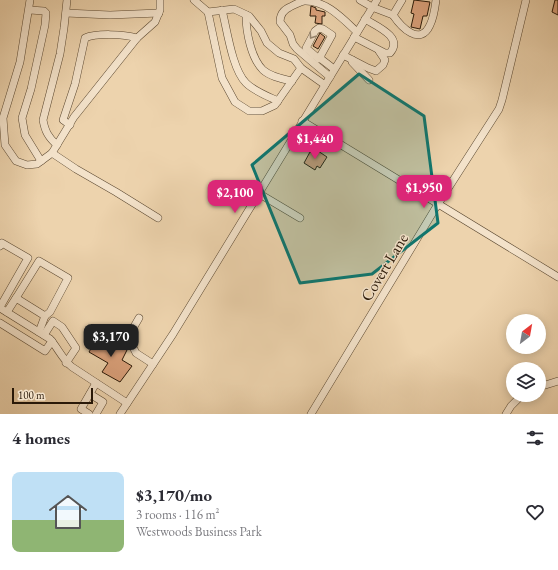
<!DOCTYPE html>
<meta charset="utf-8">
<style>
body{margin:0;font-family:"EB Garamond",serif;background:#f2f2f3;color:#2b2b33;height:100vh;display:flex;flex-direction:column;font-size:15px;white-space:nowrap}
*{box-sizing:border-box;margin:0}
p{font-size:13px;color:#7c7c81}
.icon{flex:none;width:22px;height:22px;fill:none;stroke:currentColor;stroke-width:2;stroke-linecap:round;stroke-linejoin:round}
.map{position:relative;height:414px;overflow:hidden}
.drawer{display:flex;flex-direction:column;background:#fff;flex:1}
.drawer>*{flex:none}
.needle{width:26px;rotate:31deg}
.buttons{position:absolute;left:506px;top:314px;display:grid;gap:8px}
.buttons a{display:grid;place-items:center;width:40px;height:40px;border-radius:50%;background:#fff;box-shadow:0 2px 10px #0003;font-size:20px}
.scale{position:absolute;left:12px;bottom:10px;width:81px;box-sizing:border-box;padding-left:4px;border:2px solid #2a1908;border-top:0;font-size:11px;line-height:14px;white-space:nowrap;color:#2a1908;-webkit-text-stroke:3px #f3e2ca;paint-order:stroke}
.price{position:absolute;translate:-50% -34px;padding:0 9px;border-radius:8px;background:#db2777;color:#fff;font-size:13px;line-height:26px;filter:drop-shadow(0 1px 2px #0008)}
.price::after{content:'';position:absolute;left:50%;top:24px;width:12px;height:9px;margin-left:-6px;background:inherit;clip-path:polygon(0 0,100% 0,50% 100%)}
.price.current{background:#222;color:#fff}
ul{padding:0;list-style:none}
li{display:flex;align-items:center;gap:12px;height:100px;padding:0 12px}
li+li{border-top:1px solid #e1e1e2}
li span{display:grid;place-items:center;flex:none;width:112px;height:80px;border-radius:8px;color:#555}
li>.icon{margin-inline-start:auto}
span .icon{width:48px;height:48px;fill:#fffc;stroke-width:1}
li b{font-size:17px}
h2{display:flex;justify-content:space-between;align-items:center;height:48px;padding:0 12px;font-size:17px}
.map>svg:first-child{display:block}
</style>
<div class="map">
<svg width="558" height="414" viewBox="0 0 558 414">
<rect width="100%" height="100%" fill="#edd3ad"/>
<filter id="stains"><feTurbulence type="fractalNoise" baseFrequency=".005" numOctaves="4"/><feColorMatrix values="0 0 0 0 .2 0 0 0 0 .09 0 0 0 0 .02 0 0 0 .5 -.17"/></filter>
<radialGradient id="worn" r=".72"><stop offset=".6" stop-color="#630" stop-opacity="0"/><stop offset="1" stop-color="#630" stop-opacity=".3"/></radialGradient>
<g fill="#dca27c" stroke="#2a1908">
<polygon points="414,0 430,2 427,16 423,16 420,29 411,27 414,14 411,13"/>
<polygon points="555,0 558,0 558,15 552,12"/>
<polygon points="311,6 316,8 316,10 325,12 325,16 322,16 322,24 315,23 316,16 310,16"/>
<polygon points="320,33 325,37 318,49 313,46"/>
<polygon points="315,149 327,157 320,168 317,166 315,170 304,163 310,152 312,153"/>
<polygon points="99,335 117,346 118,345 127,350 122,360 132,366 120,382 102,372 108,363 89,352"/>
</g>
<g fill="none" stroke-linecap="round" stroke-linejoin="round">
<defs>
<g id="minor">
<polyline points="30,0 20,62 3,118 5,145 16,161 27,165 37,164 52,153 74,117 137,38 155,22 160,10 160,0"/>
<polyline points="194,0 208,12 234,9 249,16 261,31 267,43 279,53 294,59 301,68 325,85"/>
<polyline points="360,0 372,7 393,15 402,0"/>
<polyline points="30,10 44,11 46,13 45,25 31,89 22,118 25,135 41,161"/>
<path d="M222 10C227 29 232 69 246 83 254 91 267 96 278 101"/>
<polyline points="208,12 222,78 235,102 249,111 262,111 275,105 301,68"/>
<polyline points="66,13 110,15 159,13"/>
<path d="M246 15C246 32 251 58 263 70 271 77 283 79 292 81"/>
<path d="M393 15C401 27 420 47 430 25 434 17 435 8 436 0"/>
<path d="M354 37 385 53H390C404 37 376 26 365 19"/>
<polyline points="343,55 368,68 376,71 383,65 385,60 379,51"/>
<polyline points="321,59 321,55 332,35 323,29 319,28 315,31 306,48 319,59 321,59 334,69"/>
<polyline points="352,60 352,62 369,80"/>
<path d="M330 77 297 49 293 44 290 35 280 22C280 15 283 10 290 7 294 5 299 2 304 1 326 0 343 19 357 32"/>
<polyline points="302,121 558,277"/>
<path d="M70 125 63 120 75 84 85 38C96 33 124 34 137 38"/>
<path d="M57 145C48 137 45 131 43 120L60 54 64 28 67 0"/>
<polyline points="52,153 76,169 116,192 158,218"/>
<polyline points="258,193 300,218"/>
<polyline points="0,246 2,243 28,258 0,307"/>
<polyline points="16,298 39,261 68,278 50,312 45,316"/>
<path d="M0 308 50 339C58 348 62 359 72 367L127 403"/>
<polyline points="7,312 16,298 45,316 39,332"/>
<polyline points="139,318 128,337 136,353 153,364"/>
<polyline points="0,323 45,351 52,341"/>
<polyline points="44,335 53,321 62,327 76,348 66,363"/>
<polyline points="539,387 558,381"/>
<polyline points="90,394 103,402 96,414"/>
<polyline points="89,414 81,409 96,383"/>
<polyline points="120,414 173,334 377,0"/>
<polyline points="311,414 438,204 499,109 502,100 526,0"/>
<polyline points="506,414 511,406 522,395"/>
</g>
</defs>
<use href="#minor" stroke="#5b4831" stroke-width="8"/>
<use href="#minor" stroke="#f3e2ca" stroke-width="7"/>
</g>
<defs><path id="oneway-chevron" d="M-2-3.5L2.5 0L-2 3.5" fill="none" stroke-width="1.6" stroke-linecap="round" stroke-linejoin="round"/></defs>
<use stroke="#998873" href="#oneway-chevron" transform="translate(312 36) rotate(123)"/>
<path fill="#0f766e" fill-opacity="0.2" stroke="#0f766e" stroke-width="3" stroke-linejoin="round" d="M359 74 424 116 438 223 372 274 300 283 252 165Z"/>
<g text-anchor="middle" stroke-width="3" stroke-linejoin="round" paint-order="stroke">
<g font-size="16" fill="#2a1908" stroke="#f3e2ca">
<text transform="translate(384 267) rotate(-59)" y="6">Covert Lane</text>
</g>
</g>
<rect width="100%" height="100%" filter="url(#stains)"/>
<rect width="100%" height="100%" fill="url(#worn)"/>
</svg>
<div class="buttons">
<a><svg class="needle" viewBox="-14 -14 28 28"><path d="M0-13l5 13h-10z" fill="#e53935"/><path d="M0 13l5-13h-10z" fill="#7c7c81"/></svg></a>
<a><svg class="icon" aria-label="layers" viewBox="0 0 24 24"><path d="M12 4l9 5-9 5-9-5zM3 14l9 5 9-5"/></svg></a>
</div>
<div class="scale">100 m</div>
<b class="price" style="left:315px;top:160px">$1,440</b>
<b class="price" style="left:424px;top:209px">$1,950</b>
<b class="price" style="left:235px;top:214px">$2,100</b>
<b class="price current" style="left:111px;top:358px">$3,170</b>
</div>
<section class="drawer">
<h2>4 homes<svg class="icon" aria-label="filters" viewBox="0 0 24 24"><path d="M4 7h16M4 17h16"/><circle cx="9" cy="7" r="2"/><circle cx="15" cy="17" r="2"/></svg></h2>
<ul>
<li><span style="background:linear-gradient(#bfe0f5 60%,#8fb573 0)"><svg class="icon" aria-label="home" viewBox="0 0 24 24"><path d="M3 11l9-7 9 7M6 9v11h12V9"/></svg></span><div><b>$3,170/mo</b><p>3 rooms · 116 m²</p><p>Westwoods Business Park</p></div><svg class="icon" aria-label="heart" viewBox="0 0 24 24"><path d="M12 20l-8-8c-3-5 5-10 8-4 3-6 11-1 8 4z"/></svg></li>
</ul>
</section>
